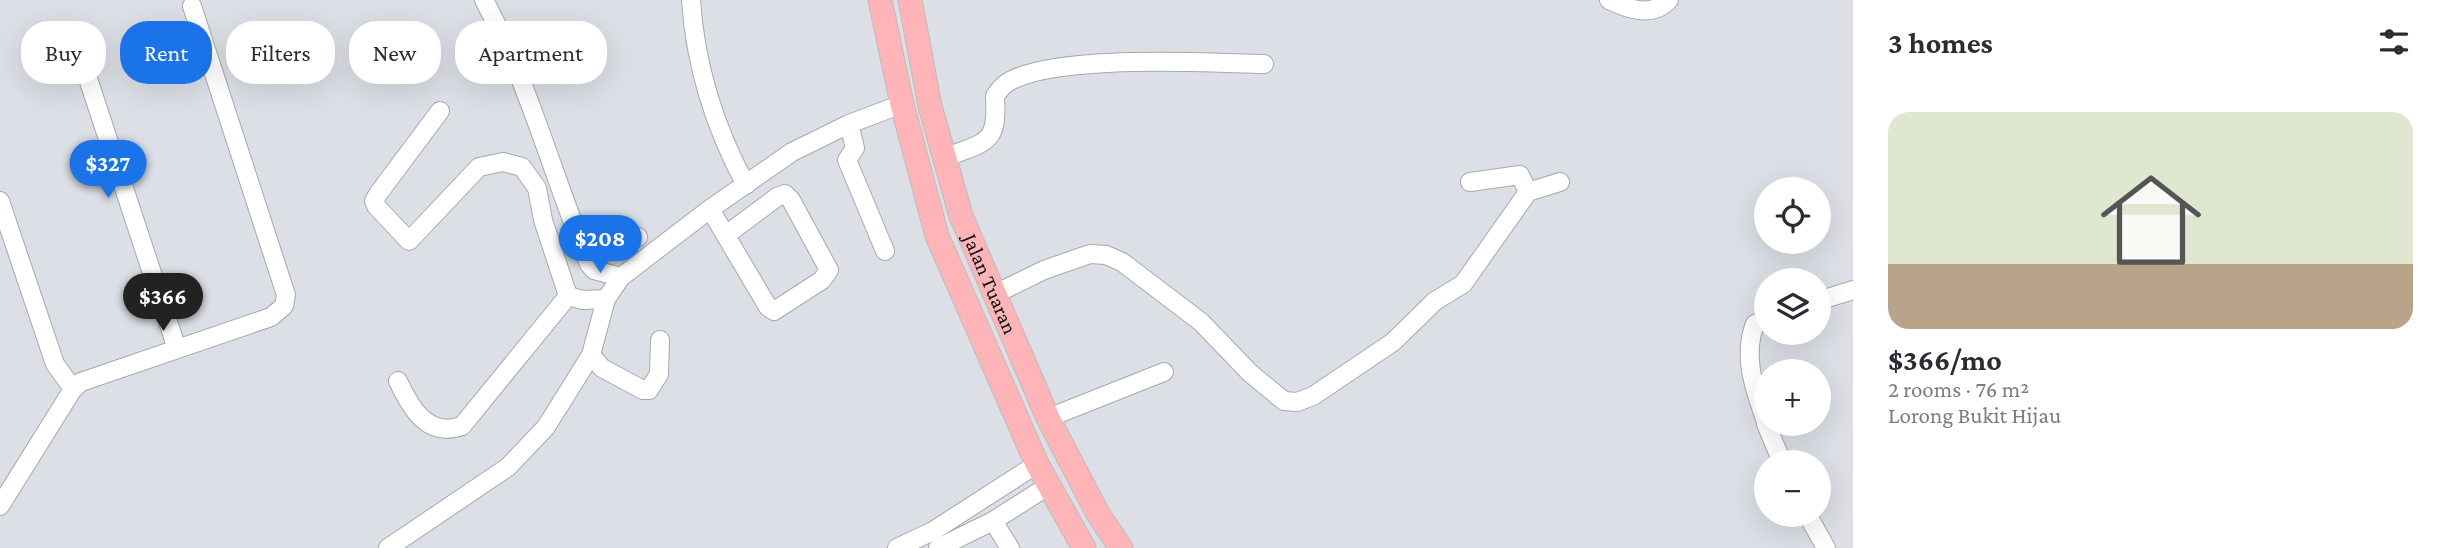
<!DOCTYPE html>
<meta charset="utf-8">
<style>
body{margin:0;font-family:"Crimson Pro",serif;background:#f2f2f3;color:#2b2b33;height:100vh;display:flex;flex-direction:column;font-size:26px;white-space:nowrap}
*{box-sizing:border-box;margin:0}
p{font-size:23px;color:#7c7c81}
.icon{flex:none;width:38px;height:38px;fill:none;stroke:currentColor;stroke-width:2;stroke-linecap:round;stroke-linejoin:round}
.map{position:relative;flex:1;overflow:hidden}
.side{display:flex;flex-direction:column;background:#fff;width:595px}
.side>*{flex:none}
.guide{position:absolute;left:21px;top:21px;width:665px;height:63px;display:flex;gap:14px}
.buttons{position:absolute;left:1754px;top:177px;display:grid;gap:14px}
.buttons a{display:grid;place-items:center;width:77px;height:77px;border-radius:50%;background:#fff;box-shadow:0 7px 28px #0002;font-size:35px}
.price{position:absolute;translate:-50% -60px;padding:0 16px;border-radius:24px;background:#1a73e8;color:#fff;font-size:23px;line-height:46px;filter:drop-shadow(0 2px 4px #0008)}
.price::after{content:'';position:absolute;left:50%;top:42px;width:21px;height:16px;margin-left:-10px;background:inherit;clip-path:polygon(0 0,100% 0,50% 100%)}
.price.current{background:#222;color:#fff}
ul{padding:0;list-style:none}
li{display:grid;align-content:center;gap:14px;height:371px;padding:0 35px}
li span{display:grid;place-items:center;height:217px;border-radius:21px;color:#555}
li>.icon{margin-inline-start:auto}
span .icon{width:126px;height:126px;fill:#fffc;stroke-width:1}
li b{font-size:30px}
h2{display:flex;justify-content:space-between;align-items:center;height:84px;padding:0 35px;font-size:30px}
.chip{padding:0 24px;border-radius:28px;background:#fff;box-shadow:0 7px 28px #0002;font-size:24px;line-height:63px}
.chip.current{background:#1a73e8;color:#fff}
main{display:flex;flex:1;min-height:0}
.map>svg:first-child{display:block}
</style>
<main>
<div class="map">
<svg width="1853" height="548" viewBox="0 0 1853 548">
<rect width="100%" height="100%" fill="#dce0e6"/>
<g fill="none" stroke-linecap="round" stroke-linejoin="round">
<defs>
<g id="minor">
<path d="M484 0C529 84 553 176 589 264L594 270 621 277"/>
<path d="M691 0C695 64 715 129 746 185"/>
<path d="M1609 0C1628 9 1652 18 1669 0"/>
<polyline points="75,39 177,349"/>
<polyline points="440,111 378,194 374,201 376,206 409,241 479,167 503,162 522,167 537,188 543,220 568,296 583,300 606,299"/>
<polyline points="849,124 855,148 847,160 885,251"/>
<path d="M943 159C986 140 998 147 995 96 999 90 1004 84 1010 81 1060 54 1204 63 1264 64"/>
<polyline points="1470,182 1520,175 1528,192"/>
<polyline points="0,201 55,364 73,389"/>
<polyline points="710,209 768,307 774,311 822,280 829,270 791,200 785,194 777,197 726,235"/>
<polyline points="584,254 638,237"/>
<polyline points="993,295 1044,270 1090,254 1106,255 1122,262 1201,322 1250,373 1284,401 1297,402 1313,396 1393,342 1435,301 1463,284 1528,192 1560,182"/>
<polyline points="1818,301 1853,290"/>
<path d="M1766 320 1755 324C1742 357 1755 390 1766 422"/>
<polyline points="591,355 602,368 643,390 649,390 659,374 660,340"/>
<path d="M398 381C411 409 428 438 462 426L568 296"/>
<polyline points="1048,418 1164,372"/>
<polyline points="1766,424 1782,462"/>
<polyline points="0,506 73,389 81,382 271,317 284,306 286,295 192,6"/>
<polyline points="1807,514 1826,548"/>
<polyline points="993,521 1010,548"/>
<polyline points="388,548 508,467 546,427 591,355 606,299 621,277 710,209 792,152 849,124 902,104"/>
<polyline points="897,548 933,531 1037,464"/>
<polyline points="938,548 993,521 1048,486"/>
</g>
<g id="major">
<polyline points="880,0 902,104 937,236 1037,464 1084,548"/>
<path id="s1" d="M910 0 930 106 961 216 1048 418 1098 514 1121 548"/>
</g>
</defs>
<use href="#minor" stroke="#a5a9ae" stroke-width="20"/>
<use href="#major" stroke="#bcbcbd" stroke-width="25"/>
<use href="#minor" stroke="#fff" stroke-width="18"/>
<use href="#major" stroke="#ffb4b7" stroke-width="23"/>
</g>
<g text-anchor="middle" stroke-width="5" stroke-linejoin="round" paint-order="stroke">
<g font-size="21" fill="#0f1012" stroke="#fff">
<text dy="7" stroke="none"><textPath href="#s1" startOffset="296">Jalan Tuaran</textPath></text>
</g>
</g>
</svg>
<div class="buttons">
<a><svg class="icon" aria-label="locate" viewBox="0 0 24 24"><circle cx="12" cy="12" r="6"/><path d="M12 2v4M12 18v4M2 12h4M18 12h4"/></svg></a>
<a><svg class="icon" aria-label="layers" viewBox="0 0 24 24"><path d="M12 4l9 5-9 5-9-5zM3 14l9 5 9-5"/></svg></a>
<a>+</a>
<a>−</a>
</div>
<b class="price" style="left:108px;top:200px">$327</b>
<b class="price" style="left:600px;top:275px">$208</b>
<b class="price current" style="left:163px;top:333px">$366</b>
<div class="guide">
<a class="chip">Buy</a>
<a class="chip current">Rent</a>
<a class="chip">Filters</a>
<a class="chip">New</a>
<a class="chip">Apartment</a>
</div>
</div>
<section class="side">
<h2>3 homes<svg class="icon" aria-label="filters" viewBox="0 0 24 24"><path d="M4 7h16M4 17h16"/><circle cx="9" cy="7" r="2"/><circle cx="15" cy="17" r="2"/></svg></h2>
<ul>
<li><span style="background:linear-gradient(#dfe7d0 70%,#b9a48a 0)"><svg class="icon" aria-label="home" viewBox="0 0 24 24"><path d="M3 11l9-7 9 7M6 9v11h12V9"/></svg></span><div><b>$366/mo</b><p>2 rooms · 76 m²</p><p>Lorong Bukit Hijau</p></div></li>
</ul>
</section>
</main>
